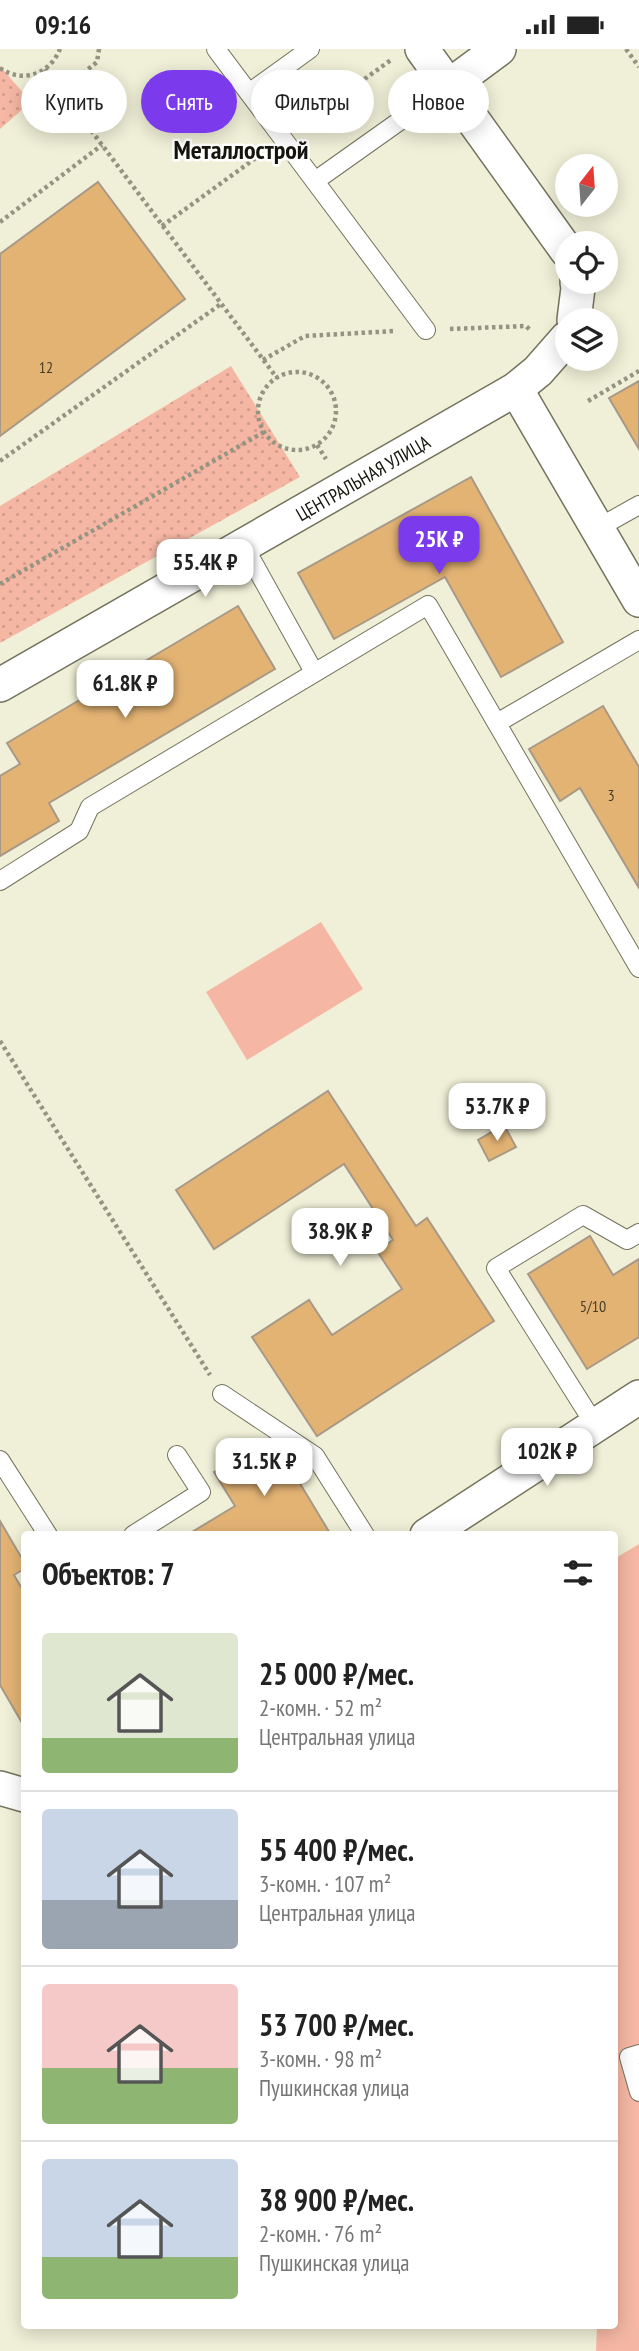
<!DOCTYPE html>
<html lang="ru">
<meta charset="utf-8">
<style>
body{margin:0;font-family:"PT Sans Narrow",sans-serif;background:#f2f2f2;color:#222;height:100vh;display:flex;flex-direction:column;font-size:26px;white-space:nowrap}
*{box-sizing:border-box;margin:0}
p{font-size:23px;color:#767676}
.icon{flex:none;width:38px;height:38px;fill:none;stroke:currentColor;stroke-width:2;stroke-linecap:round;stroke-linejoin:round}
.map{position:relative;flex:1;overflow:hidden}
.details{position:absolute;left:21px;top:1482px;width:597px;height:798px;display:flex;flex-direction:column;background:#fff;border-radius:7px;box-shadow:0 4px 18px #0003}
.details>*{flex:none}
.guide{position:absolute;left:21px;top:21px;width:598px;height:63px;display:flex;gap:14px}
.needle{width:46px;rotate:17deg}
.fabs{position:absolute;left:555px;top:105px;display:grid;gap:14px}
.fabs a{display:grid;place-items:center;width:63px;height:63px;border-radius:50%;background:#fff;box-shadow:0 4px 18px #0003;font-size:35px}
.price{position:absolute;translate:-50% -60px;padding:0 16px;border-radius:14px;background:#fff;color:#222;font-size:23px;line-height:46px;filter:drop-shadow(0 2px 4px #0008)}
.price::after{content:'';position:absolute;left:50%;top:42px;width:21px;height:16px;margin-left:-10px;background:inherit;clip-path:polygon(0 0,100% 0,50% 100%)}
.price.active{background:#7c3aed;color:#fff}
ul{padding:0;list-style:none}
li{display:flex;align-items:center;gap:21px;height:175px;padding:0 21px}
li+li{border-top:2px solid #e0e0e0}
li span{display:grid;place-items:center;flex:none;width:196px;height:140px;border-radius:7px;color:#555}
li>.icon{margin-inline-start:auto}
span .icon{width:84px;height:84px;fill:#fffc;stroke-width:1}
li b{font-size:30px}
h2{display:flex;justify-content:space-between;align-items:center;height:84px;padding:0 21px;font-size:30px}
.pill{padding:0 24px;border-radius:32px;background:#fff;box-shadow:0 4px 18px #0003;font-size:24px;line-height:63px}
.pill.active{background:#7c3aed;color:#fff}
.status{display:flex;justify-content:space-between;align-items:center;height:49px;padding:0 35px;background:#fff;direction:ltr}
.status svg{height:19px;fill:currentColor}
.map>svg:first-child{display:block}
</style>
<div class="status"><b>09:16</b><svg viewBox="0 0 49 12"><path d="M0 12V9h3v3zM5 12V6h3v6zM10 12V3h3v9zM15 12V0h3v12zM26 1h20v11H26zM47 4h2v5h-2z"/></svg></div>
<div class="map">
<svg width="639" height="2302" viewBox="0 0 639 2302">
<defs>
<pattern id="park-dots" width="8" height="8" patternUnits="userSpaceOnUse" patternTransform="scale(1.75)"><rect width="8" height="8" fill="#f5b7a4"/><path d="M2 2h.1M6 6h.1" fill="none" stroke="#d19c8c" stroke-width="1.8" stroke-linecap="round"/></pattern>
</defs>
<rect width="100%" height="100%" fill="#f0f0d8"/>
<g fill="url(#park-dots)">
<polygon points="0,17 31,53 0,80"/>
<polygon points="231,317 300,428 0,594 0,457"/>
</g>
<g fill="#f5b7a4">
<polygon points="321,873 363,940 247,1011 206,943"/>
<polygon points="639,1495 639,2302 596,2302 597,2277 614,2277 614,1510"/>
</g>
<g fill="#e3b374" stroke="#a89987" stroke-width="2">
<polygon points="98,133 185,250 0,387 0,205"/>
<polygon points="639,332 639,400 609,349"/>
<polygon points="471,428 563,593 501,628 445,528 334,590 298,524"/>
<polygon points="238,557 275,620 49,754 59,772 0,807 0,727 20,715 7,694"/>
<polygon points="603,657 639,718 639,839 580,739 560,752 529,700"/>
<polygon points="328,1042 416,1177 427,1169 494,1272 317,1387 252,1288 309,1251 332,1286 402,1240 377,1202 393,1191 344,1115 214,1200 176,1141"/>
<polygon points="504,1076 516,1098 489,1112 478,1091"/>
<polygon points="590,1187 613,1226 639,1210 639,1288 587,1320 528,1225"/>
<polygon points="272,1388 331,1486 187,1486 235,1457 214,1423"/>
<polygon points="0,1472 24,1513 24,1520 14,1526 24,1543 24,1670 21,1672 0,1636"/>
</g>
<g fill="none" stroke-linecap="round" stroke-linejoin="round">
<defs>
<g id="service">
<polyline points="216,0 426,281"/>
<polyline points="249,44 310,0"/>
<polyline points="315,132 449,37"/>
<polyline points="598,479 639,456"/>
<polyline points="244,497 314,623"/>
<polyline points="497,674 639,591"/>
<polyline points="0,832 79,782 90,758 428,556 639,919"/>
<polyline points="222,1345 315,1407 365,1486"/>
<polyline points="595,1376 496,1219 583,1166 627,1191 639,1184"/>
<polyline points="0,1411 48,1486"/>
<polyline points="133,1486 201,1443 177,1406"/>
<polyline points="639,2005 629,2008 639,2043"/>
</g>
<g id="minor">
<polyline points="422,0 567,202"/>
<polyline points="449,37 499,0"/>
<polyline points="574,271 578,239 577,233"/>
<polyline points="516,340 639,551"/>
<polyline points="0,636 516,340 538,322 567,289"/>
<polyline points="427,1486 639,1348"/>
<polyline points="0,1739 24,1746"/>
</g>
</defs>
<use href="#service" stroke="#73735e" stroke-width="20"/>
<use href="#minor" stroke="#73735e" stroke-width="36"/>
<g stroke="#949483" stroke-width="4.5" stroke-dasharray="3.5 3.5" stroke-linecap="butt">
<polyline points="626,0 639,18"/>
<path d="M0 19C23 35 50 25 60 0"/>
<polyline points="45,20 277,329"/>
<polyline points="61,42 97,13 99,0"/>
<polyline points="302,75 391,11"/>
<polyline points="0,173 102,96"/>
<polyline points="162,177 264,103"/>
<polyline points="450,280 526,277 530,281"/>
<polyline points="263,311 305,287 395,282"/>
<circle cx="297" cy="362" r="39"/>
<polyline points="588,352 639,322"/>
<polyline points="317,396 326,410"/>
<polyline points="0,412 221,255"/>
<polyline points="0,535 264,383"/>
<polyline points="0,992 210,1326"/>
</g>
<use href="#service" stroke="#fff" stroke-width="18"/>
<use href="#minor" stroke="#fff" stroke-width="33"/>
</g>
<g text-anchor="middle" stroke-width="5" stroke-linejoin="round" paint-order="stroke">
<g font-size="16" fill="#483c27">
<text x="46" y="324">12</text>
<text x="611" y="752">3</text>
<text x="593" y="1263">5/10</text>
</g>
<g font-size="19" fill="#15150d" stroke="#fff">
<text transform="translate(363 429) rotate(-30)" y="7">ЦЕНТРАЛЬНАЯ УЛИЦА</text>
</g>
<g font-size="26" font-weight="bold" fill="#15150d" stroke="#fff">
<text x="241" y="110">Металлострой</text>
</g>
</g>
</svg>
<div class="fabs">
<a><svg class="needle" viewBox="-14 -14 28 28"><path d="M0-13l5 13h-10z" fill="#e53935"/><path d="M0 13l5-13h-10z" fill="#767676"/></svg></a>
<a><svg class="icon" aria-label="locate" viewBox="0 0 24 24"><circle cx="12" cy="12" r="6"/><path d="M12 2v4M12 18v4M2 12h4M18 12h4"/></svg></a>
<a><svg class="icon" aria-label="layers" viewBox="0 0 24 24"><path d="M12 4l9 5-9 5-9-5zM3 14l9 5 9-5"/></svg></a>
</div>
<b class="price active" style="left:439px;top:527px">25K ₽</b>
<b class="price" style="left:205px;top:550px">55.4K ₽</b>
<b class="price" style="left:125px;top:671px">61.8K ₽</b>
<b class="price" style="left:497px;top:1094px">53.7K ₽</b>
<b class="price" style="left:340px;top:1219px">38.9K ₽</b>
<b class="price" style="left:547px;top:1439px">102K ₽</b>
<b class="price" style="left:264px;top:1449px">31.5K ₽</b>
<div class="guide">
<a class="pill">Купить</a>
<a class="pill active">Снять</a>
<a class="pill">Фильтры</a>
<a class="pill">Новое</a>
</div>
<section class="details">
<h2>Объектов: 7<svg class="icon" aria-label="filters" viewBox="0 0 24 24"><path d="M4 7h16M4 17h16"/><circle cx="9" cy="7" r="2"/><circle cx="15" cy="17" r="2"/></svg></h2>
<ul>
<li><span style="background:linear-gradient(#dfe7d0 75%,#8fb573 0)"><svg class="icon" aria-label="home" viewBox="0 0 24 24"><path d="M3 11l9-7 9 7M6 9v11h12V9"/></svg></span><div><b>25 000 ₽/мес.</b><p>2-комн. · 52 m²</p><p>Центральная улица</p></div></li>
<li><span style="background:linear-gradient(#c9d6e8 65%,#9aa5b1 0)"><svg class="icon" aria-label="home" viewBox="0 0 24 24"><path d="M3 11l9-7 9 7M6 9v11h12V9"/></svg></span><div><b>55 400 ₽/мес.</b><p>3-комн. · 107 m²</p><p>Центральная улица</p></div></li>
<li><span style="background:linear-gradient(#f6c9c9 60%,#8fb573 0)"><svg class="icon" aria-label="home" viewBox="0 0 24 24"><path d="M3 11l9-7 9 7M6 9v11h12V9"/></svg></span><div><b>53 700 ₽/мес.</b><p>3-комн. · 98 m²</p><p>Пушкинская улица</p></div></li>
<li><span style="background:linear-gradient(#c9d6e8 70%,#8fb573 0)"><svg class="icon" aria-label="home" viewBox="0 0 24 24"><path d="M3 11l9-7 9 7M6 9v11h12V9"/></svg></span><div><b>38 900 ₽/мес.</b><p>2-комн. · 76 m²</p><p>Пушкинская улица</p></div></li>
</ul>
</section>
</div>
